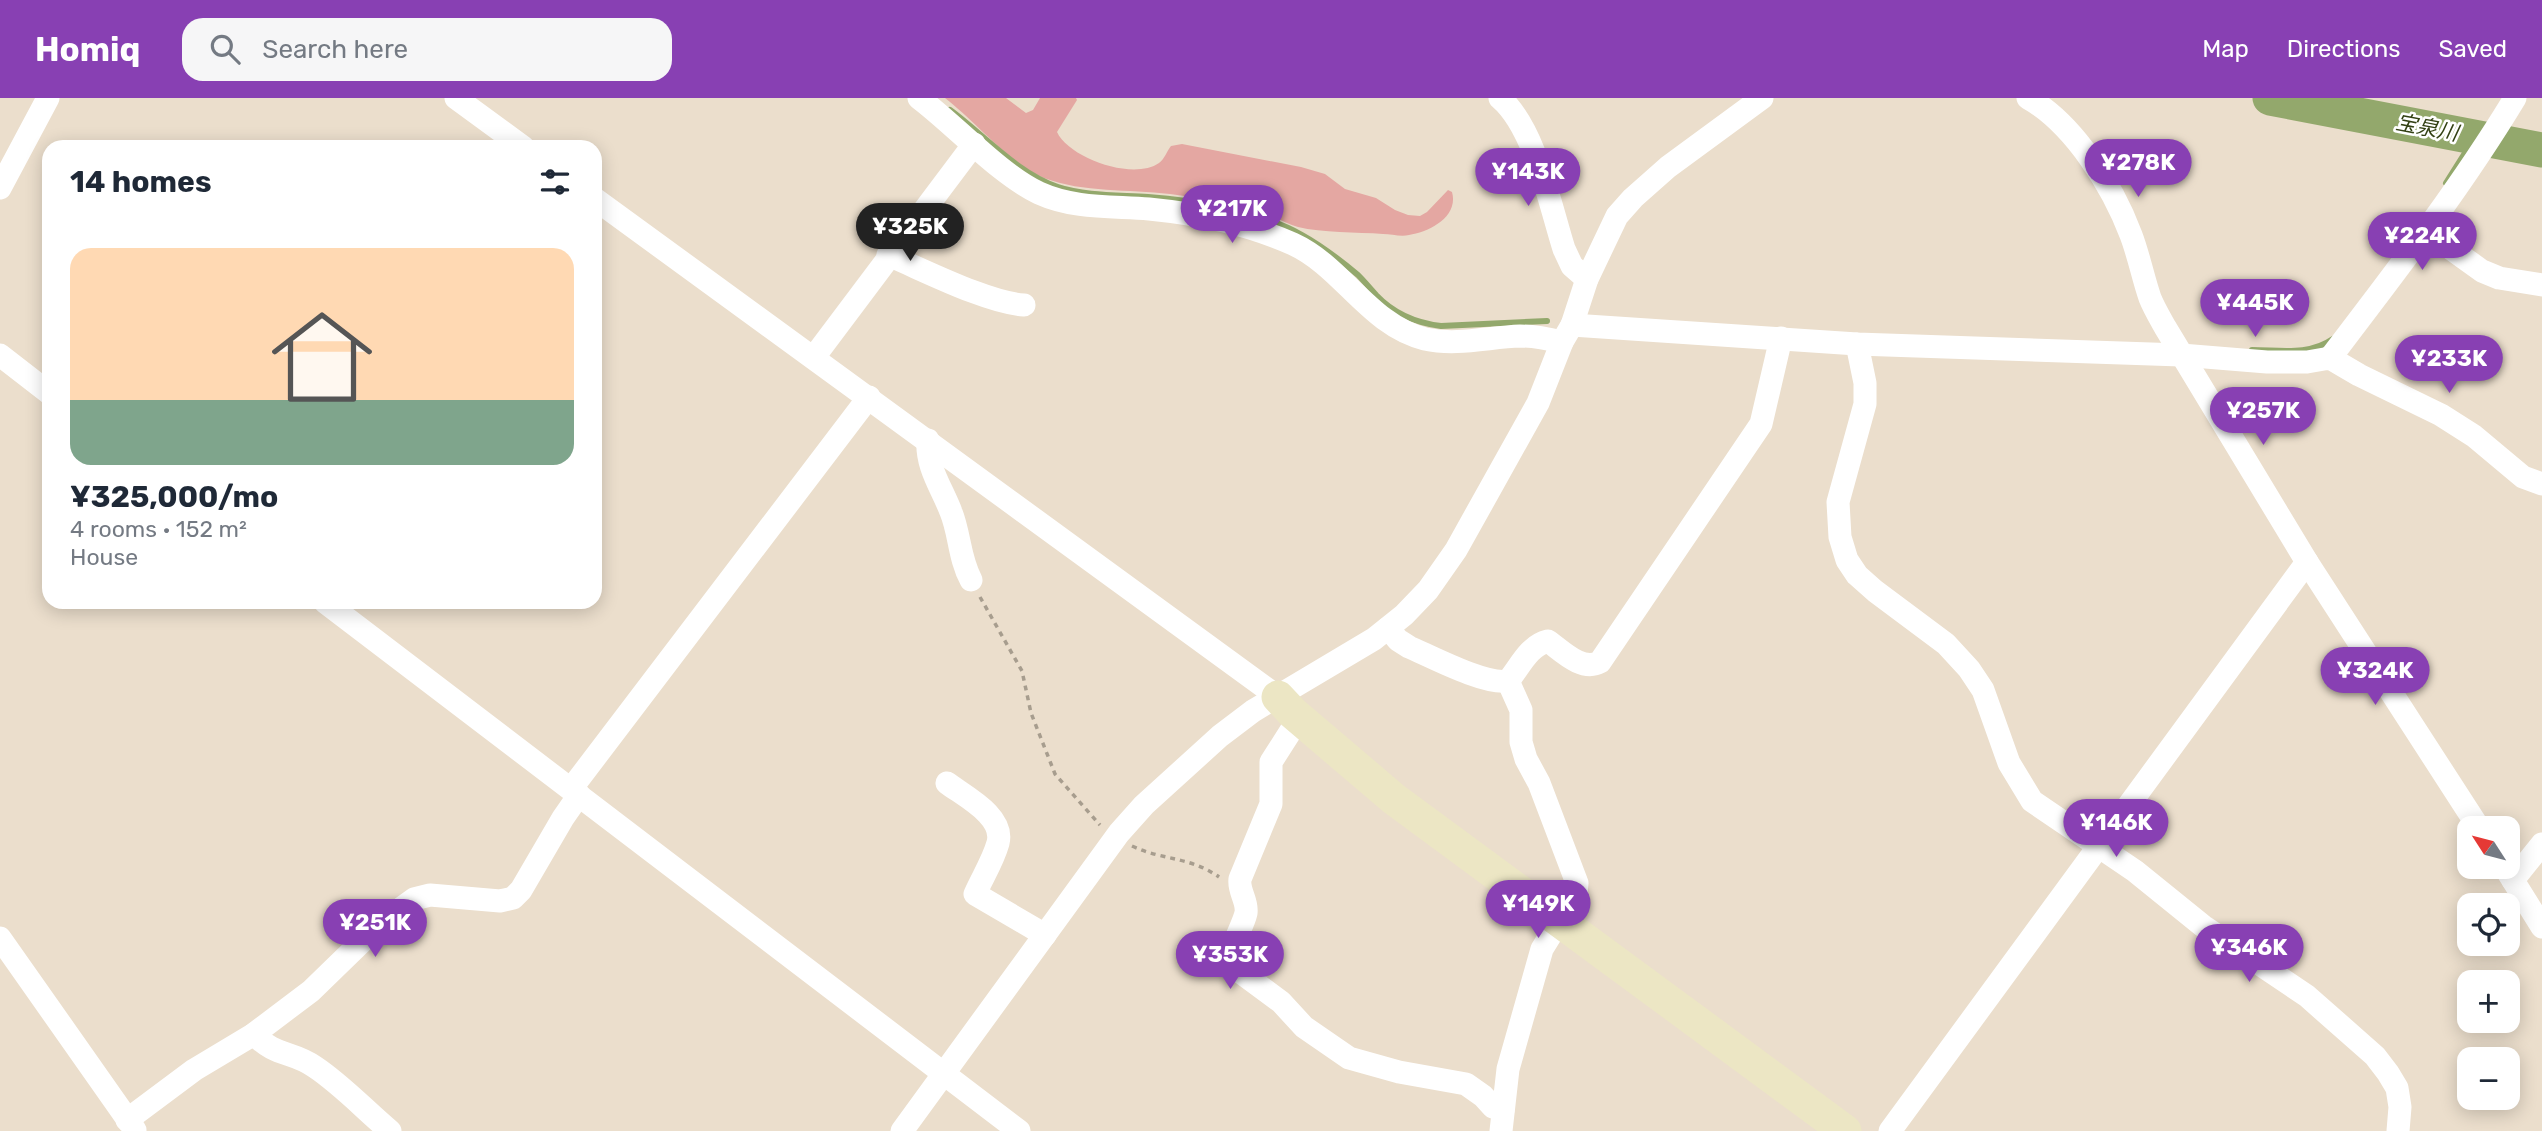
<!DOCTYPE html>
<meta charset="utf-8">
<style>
body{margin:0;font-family:Rubik,"Noto Sans JP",sans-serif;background:#f6f6f7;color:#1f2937;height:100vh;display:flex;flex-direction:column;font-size:26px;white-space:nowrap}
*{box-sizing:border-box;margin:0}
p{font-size:23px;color:#747a83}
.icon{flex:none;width:38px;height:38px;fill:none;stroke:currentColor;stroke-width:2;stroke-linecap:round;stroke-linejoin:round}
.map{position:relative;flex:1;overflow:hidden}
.drawer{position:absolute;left:42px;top:42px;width:560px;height:469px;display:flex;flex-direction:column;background:#fff;border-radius:21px;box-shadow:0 4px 18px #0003}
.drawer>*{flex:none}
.needle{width:46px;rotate:306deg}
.buttons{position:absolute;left:2457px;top:718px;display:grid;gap:14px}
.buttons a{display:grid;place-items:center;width:63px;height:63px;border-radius:14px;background:#fff;box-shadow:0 4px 18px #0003;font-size:35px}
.price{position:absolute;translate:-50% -60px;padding:0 16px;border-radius:24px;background:#8840b3;color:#fff;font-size:23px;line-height:46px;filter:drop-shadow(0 2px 4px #0008)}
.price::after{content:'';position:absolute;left:50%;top:42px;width:21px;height:16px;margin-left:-10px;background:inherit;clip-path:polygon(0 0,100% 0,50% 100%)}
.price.active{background:#222;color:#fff}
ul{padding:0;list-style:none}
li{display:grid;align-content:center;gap:14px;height:371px;padding:0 28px}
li+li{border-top:2px solid #e0e1e3}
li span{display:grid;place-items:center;height:217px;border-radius:21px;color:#555}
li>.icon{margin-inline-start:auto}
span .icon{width:126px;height:126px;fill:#fffc;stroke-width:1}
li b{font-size:30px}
h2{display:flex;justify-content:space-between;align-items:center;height:84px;padding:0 28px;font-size:30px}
header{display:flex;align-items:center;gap:42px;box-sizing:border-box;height:98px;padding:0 35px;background:#8840b3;color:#fff}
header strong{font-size:33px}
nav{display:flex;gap:38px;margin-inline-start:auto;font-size:24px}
.search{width:490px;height:63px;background:#f6f6f7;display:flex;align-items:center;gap:18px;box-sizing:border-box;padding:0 24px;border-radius:21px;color:#747a83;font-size:26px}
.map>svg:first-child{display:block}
</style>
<header>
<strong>Homiq</strong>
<div class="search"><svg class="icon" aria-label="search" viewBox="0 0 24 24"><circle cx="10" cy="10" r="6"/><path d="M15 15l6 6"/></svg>Search here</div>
<nav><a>Map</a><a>Directions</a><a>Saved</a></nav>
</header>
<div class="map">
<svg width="2542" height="1033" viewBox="0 0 2542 1033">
<rect width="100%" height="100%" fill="#ebdecc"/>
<path fill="#e4a7a2" d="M945 0H1006L1026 15 1033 12 1040 0H1076L1077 2 1057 34C1069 60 1133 83 1159 65 1164 62 1167 53 1171 48L1182 46 1301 69 1325 76 1345 91 1376 100 1395 112 1408 117 1420 118 1427 114 1448 92 1452 94C1459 119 1429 134 1409 137 1401 139 1391 136 1383 136 1357 134 1322 135 1298 129 1290 127 1282 122 1273 119 1241 108 1204 100 1170 96 1128 91 1084 95 1044 80 1011 67 974 22 945 0Z"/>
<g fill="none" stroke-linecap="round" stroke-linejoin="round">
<g stroke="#93a86c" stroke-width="6">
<path d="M950 12C984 37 1018 76 1058 89 1085 98 1119 97 1148 99 1193 102 1262 114 1302 137 1322 148 1340 162 1358 177 1364 183 1370 190 1376 197 1393 215 1416 225 1441 228L1547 223"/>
<polyline points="2446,85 2475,39"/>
<path d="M2252 252C2280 252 2309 258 2333 241"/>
</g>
<polyline stroke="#93a86c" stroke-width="35" points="2270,0 2542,52"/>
<g stroke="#a79d8e" stroke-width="3.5" stroke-dasharray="5 5" stroke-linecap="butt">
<polyline points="980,499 1022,573 1031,615 1055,676 1100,727"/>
<path d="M1132 748C1164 763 1189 758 1219 779"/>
</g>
<g stroke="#fff" stroke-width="23">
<polyline points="456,0 523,49"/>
<path d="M919 0C956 28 999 76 1039 95 1074 111 1112 108 1149 111 1199 116 1246 125 1293 146 1343 169 1369 227 1425 241 1457 248 1489 239 1520 238 1534 238 1549 241 1562 244"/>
<path d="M1500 0C1535 30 1550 107 1564 151L1572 168 1587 181"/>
<path d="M2028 0C2074 26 2113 89 2131 137 2139 158 2143 180 2150 200 2154 210 2160 220 2165 229L2307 464 2479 730"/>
<polyline points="0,90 48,0"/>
<polyline points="595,101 1278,599"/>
<polyline points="2425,132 2482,173 2499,180 2542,187"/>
<path d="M888 157C924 172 988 205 1024 207"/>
<polyline points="1572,227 1857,246 2181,257 2267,264 2307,264 2330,260 2359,277 2441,317 2474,338 2523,379 2542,386"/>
<polyline points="1857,246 1865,285 1865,306 1838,404 1840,439 1847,462 1857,477 1875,493 1946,546 1969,571 1983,592 2009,665 2032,703 2135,773 2203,828 2307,898 2375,958 2388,975 2397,990 2400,1009 2398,1033"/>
<polyline points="0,257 49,295"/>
<polyline points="814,259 974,46"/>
<path d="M2330 260C2394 176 2460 91 2515 0"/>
<path d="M928 342C926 369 942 390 951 414 960 436 959 460 971 482"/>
<polyline points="325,504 1019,1033"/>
<path d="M1388 530 1398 542 1409 549C1432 559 1485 587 1508 583 1520 569 1528 548 1548 543 1562 553 1582 574 1600 564L1761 326 1781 240"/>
<path d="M1299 620 1271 664V706L1240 781C1238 793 1248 803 1246 815 1242 832 1228 848 1233 866L1243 876 1281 904 1304 929 1349 960 1399 974 1466 986 1483 998 1493 1009 1503 1012"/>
<path d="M947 685C964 698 1005 718 998 745 993 763 982 780 975 796L1045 837"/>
<polyline points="571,691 869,299"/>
<polyline points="2504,768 2542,829"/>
<polyline points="2513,782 2542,746"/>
<polyline points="0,840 135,1032"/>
<path d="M254 936C275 959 293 953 315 969 342 987 365 1012 390 1033"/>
<polyline points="127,1022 194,972 254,936 311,893 382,824 414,801 430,797 500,803 513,800 521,792 563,720 579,697"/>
<polyline points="902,1033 1119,735 1144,707 1220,638 1253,613 1374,541 1404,517 1428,492 1456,452 1538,305 1562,244 1572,227 1587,181 1617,118 1633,100 1668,69 1762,0"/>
<polyline points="1501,1033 1508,971 1542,851 1576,796 1577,785 1539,685 1526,661 1521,644 1521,612 1508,583"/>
<polyline points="1890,1033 2307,464"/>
</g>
<polyline stroke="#ece6c4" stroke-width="33" points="1278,599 1293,615 1394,701 1845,1033"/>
</g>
<g text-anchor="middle" stroke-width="5" stroke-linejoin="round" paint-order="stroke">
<g font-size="21" font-style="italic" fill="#334114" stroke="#fff">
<text transform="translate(2427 30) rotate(11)" y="7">宝泉川</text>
</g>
</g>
</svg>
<div class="buttons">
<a><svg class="needle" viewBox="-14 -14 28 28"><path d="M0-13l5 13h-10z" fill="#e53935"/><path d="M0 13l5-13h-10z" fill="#747a83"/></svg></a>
<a><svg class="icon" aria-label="locate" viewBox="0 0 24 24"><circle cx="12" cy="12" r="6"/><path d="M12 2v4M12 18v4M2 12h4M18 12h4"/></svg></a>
<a>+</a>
<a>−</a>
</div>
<b class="price" style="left:2138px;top:101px">¥278K</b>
<b class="price" style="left:1528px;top:110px">¥143K</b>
<b class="price" style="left:1232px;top:147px">¥217K</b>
<b class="price active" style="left:910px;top:165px">¥325K</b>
<b class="price" style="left:2422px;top:174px">¥224K</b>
<b class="price" style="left:2255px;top:241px">¥445K</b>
<b class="price" style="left:2449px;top:297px">¥233K</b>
<b class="price" style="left:2263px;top:349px">¥257K</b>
<b class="price" style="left:2375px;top:609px">¥324K</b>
<b class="price" style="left:2116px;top:761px">¥146K</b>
<b class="price" style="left:1538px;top:842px">¥149K</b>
<b class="price" style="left:375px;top:861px">¥251K</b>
<b class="price" style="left:2249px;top:886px">¥346K</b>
<b class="price" style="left:1230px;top:893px">¥353K</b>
<section class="drawer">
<h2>14 homes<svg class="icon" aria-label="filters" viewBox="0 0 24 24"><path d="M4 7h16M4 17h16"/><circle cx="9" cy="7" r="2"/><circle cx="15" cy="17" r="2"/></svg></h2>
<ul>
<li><span style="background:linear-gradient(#ffd9b3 70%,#7fa58c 0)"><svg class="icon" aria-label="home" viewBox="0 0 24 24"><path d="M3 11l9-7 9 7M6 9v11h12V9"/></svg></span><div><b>¥325,000/mo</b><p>4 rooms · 152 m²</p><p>House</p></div></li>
</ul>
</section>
</div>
